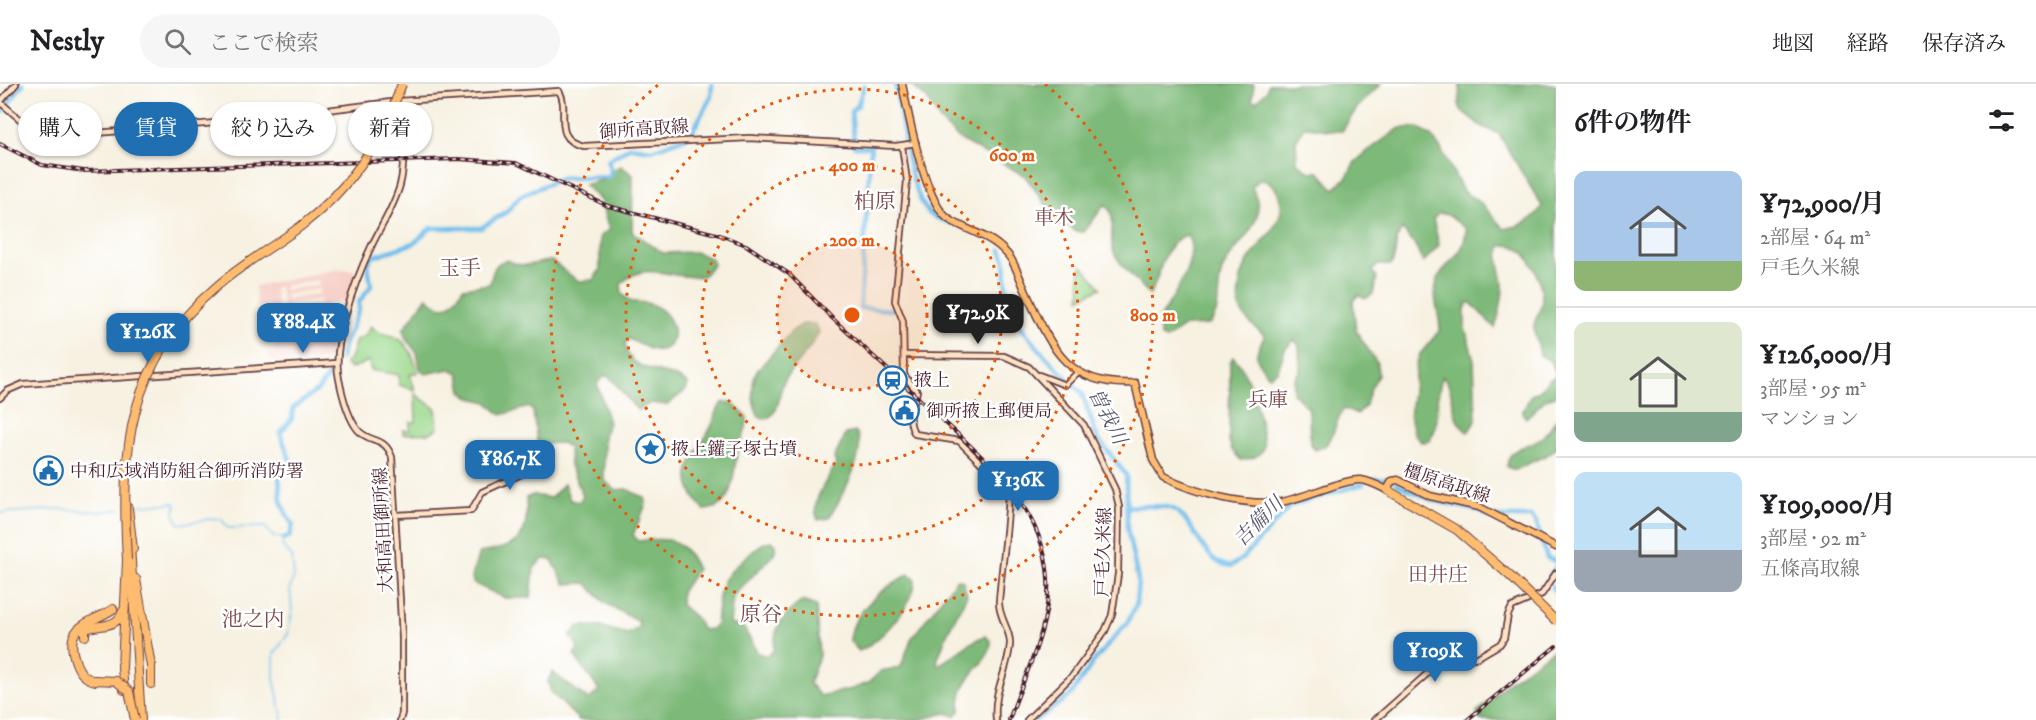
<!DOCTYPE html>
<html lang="ja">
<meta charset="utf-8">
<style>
body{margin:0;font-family:"IM FELL DW Pica","Noto Serif JP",serif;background:#f6f6f6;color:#202124;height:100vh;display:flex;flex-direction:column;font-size:22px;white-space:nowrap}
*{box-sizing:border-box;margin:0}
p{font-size:20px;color:#757577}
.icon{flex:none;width:33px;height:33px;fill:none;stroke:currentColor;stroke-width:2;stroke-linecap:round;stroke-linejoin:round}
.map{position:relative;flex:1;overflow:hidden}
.side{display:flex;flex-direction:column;background:#fff;width:480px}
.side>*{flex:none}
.guide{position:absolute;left:18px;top:18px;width:570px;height:54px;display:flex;gap:12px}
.price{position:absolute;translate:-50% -51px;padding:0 14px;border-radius:12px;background:#1f6fb2;color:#fff;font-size:20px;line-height:39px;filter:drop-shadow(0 2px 3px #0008)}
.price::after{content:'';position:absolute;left:50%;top:36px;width:18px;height:14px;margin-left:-9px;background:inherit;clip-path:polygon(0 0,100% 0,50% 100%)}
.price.current{background:#222;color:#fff}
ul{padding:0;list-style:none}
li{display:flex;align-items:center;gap:18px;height:150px;padding:0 18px}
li+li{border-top:2px solid #e0e0e0}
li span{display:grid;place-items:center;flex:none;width:168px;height:120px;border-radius:12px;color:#555}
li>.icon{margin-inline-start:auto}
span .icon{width:72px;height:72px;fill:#fffc;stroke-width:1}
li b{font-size:26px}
h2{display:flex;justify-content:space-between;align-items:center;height:72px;padding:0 18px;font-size:26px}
.chip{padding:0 21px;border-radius:27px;background:#fff;box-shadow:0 2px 4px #0004;font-size:21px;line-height:54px}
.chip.current{background:#1f6fb2;color:#fff}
header{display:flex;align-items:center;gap:36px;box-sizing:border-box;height:84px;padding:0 30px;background:#fff;border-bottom:2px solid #e0e0e0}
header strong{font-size:28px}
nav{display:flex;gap:33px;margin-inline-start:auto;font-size:21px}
.search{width:420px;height:54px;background:#f6f6f6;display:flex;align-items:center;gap:15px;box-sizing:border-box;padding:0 21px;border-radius:33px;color:#757577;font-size:22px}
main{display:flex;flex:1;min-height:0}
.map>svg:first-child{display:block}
</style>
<header>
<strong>Nestly</strong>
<div class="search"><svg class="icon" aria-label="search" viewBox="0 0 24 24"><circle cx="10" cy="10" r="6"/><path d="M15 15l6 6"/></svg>ここで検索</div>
<nav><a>地図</a><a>経路</a><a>保存済み</a></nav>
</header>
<main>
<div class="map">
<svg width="1556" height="636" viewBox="0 0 1556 636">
<rect width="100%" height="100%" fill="#fff"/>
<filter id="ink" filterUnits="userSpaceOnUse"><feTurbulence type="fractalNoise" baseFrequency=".0167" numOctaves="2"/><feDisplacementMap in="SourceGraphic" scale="12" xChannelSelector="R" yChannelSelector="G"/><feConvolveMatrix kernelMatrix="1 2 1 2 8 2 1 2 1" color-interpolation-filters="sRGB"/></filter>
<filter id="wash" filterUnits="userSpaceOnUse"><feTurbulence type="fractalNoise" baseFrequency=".008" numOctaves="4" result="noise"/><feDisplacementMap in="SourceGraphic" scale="24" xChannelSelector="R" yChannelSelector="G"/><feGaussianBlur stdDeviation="1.35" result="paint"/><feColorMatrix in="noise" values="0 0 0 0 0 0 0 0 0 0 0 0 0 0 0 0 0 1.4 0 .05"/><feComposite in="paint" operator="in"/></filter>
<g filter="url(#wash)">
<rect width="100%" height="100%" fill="#f7f1e1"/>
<path fill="#f7d0c9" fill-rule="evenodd" d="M338 185 353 186 358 191 330 275 274 279 267 269H274L275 232 270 227 269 221 257 223 255 202ZM318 196 319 201 284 206V202ZM279 202 284 228 279 230 274 204ZM319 205V210L286 215 285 211ZM320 215 321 220 288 225 287 220ZM343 217 344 228 328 231 326 220ZM316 228V232L280 239 279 232 283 231 284 233Z"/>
<g fill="#9cd98d" stroke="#737c5c" stroke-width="1.5">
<path d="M1082 181 1101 204 1080 214C1083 202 1076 193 1082 181Z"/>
<path d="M371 242C381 252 381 248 393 252 408 257 414 274 418 288L410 291 415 306 399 301V291L371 286 369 277 350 285 345 279 350 275 356 256 365 252Z"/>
<polygon points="415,310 436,325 438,344 430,349 403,350 403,346 410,346 410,338 416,338"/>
</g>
<g fill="#7db978" stroke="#646c52" stroke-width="1.5">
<path d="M910 0H1254L1252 15 1256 18 1267 6 1268 0H1381L1357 24 1342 47C1328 48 1319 43 1305 43L1296 56 1297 78 1310 88H1319L1334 105 1347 93 1354 79 1369 66 1400 44H1418L1431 52 1441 65 1463 107 1481 119 1504 145C1519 143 1535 136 1542 122L1499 50 1481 42 1461 26 1459 20 1460 0H1556V290L1551 277 1540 271C1539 262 1534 252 1534 243 1534 234 1542 226 1542 216 1542 196 1527 155 1501 162 1494 175 1504 191 1503 205 1502 218 1499 231 1495 244L1471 219H1468L1465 225V244L1474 276 1476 337 1468 348C1448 335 1457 308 1443 292 1433 313 1442 338 1429 357L1421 358 1414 349 1410 332 1416 281 1420 270 1440 246C1440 230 1430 209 1439 193 1450 173 1465 172 1466 145L1448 131 1439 129 1433 135 1439 161 1423 179 1415 161 1402 145C1392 159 1399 169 1391 181H1378L1372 187 1377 193 1373 210 1365 215 1358 211 1353 217 1356 247 1377 279 1378 291 1370 306 1366 321 1358 330 1344 325C1332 339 1337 361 1315 366L1310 359 1309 325 1293 309 1294 296 1300 286 1299 261 1294 256 1285 265 1278 286 1269 292C1254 275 1253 271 1265 252 1256 244 1241 233 1239 220 1237 206 1241 188 1249 176 1262 155 1291 136 1278 108 1274 101 1268 96 1260 95L1252 103C1256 111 1259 122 1257 131 1252 151 1230 167 1222 187 1215 206 1223 225 1209 241L1185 242 1166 255 1161 253 1158 237C1170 217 1202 174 1187 151 1163 156 1160 193 1150 211 1139 198 1119 182 1113 166 1108 149 1119 134 1105 120L1084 148 1075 147 1047 122 1025 92 959 55 940 37 928 16Z"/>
<path d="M621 82 633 91 632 148 663 169 696 168 712 175 713 181 703 192C672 197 647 174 621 200L622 210 632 218C680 215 684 270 655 266 646 265 636 258 629 255L625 259C627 291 670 284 688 300L686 306 667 321 650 319 638 326C625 316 620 300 606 291L597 299 609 339 604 349V396L615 406 626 405 645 414 646 420 633 451 638 457C672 454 681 453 697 485L681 508V521L696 534 703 546 711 545 716 541C720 503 718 496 748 471 756 465 762 458 772 457L776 461 774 470 733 512 730 540 743 543 758 569 767 572 774 566C774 541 783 532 802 517L816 522 819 572 809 599 820 612 852 605 868 599 881 587 901 583 911 555 957 495 963 497 967 511 947 550 937 577 938 581C955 573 967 558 985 552L991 557C990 584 958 588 960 627L955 632 946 629 919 636H579L551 608 548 597 552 588 589 616 599 606 574 571 578 563 570 551 579 542H598L628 550 638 544 639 538 605 519 586 499 565 500 552 476 543 475 534 484 531 514H505L473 499 472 491 479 469C519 462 529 456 526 414L533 411 551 414 564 400 570 416 579 418 583 412 570 381 569 363 562 359 541 360 537 357 533 327 528 323 501 331 487 318 468 313 462 307 459 289 450 285 425 290 420 285 417 269 406 255 403 246 427 213C445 231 451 222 463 204L490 200C493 188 493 179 507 176 525 186 534 178 552 177L578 197 593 196 600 186V152L609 146 600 116 584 101 608 94 612 86Z"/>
<path d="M803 240H816L819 248C811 267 796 277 786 294 776 310 784 322 767 335L759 333C752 321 751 301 756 288L792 247Z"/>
<path d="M1233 273C1251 289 1261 338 1264 361 1262 373 1251 375 1241 376L1232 366 1229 357 1230 279Z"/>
<polygon points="1556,292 1556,312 1546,315 1526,334 1522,329 1531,311 1541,306 1549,295"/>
<path d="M731 318 747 333C748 347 740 357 737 370 732 393 735 424 704 426 673 392 693 377 710 345 715 336 715 328 722 319Z"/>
<path d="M1556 335V364L1551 369 1515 386 1507 383C1508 362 1527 364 1541 354 1547 350 1552 341 1556 335Z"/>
<path d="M856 348C869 367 840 416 829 434L818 436C809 417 828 396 836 380L834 374 846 350Z"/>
<path d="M909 490 915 494C917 517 880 559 859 567L850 557C851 527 885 503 909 490Z"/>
<polygon points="1556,564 1556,636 1480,636 1477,629 1508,598"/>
</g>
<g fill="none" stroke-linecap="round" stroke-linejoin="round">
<g stroke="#70beeb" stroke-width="1.5">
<polyline points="129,422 174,419 176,421 175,433 180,440 216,434 222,436 228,444 265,443 273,453 284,454 282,462 292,473 294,492 290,504 292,528 288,550 274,570 274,595 283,636"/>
<polyline points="0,429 61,425 101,428 121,425"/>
</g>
<g stroke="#70beeb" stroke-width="4.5">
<path d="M895 0C903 32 907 108 930 130 935 134 945 137 951 139"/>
<polyline points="0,31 23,0"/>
<polyline points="854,56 851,27 858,21 864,2"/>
<polyline points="854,62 871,63 860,224 893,226"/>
<polyline points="1001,166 1005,175 1007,212 1016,237 1046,273 1082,309 1097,353 1126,391 1127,444 1138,496 1136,521 1127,539 1094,577 1070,612 1036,636"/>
<polyline points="341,274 345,259 359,225 359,218 371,202 368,180 372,173 414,159 431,144 481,144 506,128 520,112 561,94 608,93 611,89 608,76 630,63 652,66 690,52 711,13 712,0"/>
<polyline points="1375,395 1387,395"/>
<polyline points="1396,400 1432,416 1479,427 1490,433 1531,433 1536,438 1547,474 1556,477"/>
<path d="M1126 423C1140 422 1157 421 1170 424 1193 430 1202 482 1231 482L1243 474 1291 421 1363 400"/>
<polyline points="284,454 290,452 293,440 288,434 281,417 279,392 291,386 292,381 280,349 292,335 293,324 318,306 333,285"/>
<polyline points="1550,493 1556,483"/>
<polyline points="1552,501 1553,506 1556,507"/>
</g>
</g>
</g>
<g filter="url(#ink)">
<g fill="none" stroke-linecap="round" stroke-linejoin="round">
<defs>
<g id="secondary">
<path d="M399 14C401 43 407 73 400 101 394 123 381 142 371 163 356 195 331 260 339 295 342 310 348 334 358 346 370 360 384 351 392 373L402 553V629L400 636"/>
<path d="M0 18 37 50 49 53 239 37 399 17 559 7C571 25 550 55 584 62L749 54 896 62 916 59"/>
<polyline points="0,18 16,0"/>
<path d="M902 62 907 97 895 217 903 237 904 291 917 307C914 322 905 335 915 350L959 357 1009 407C1008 444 1002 480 999 517 998 533 1011 546 1010 560 1008 589 993 604 996 636"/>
<polyline points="904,271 1004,272 1029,283 1084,341 1115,405 1119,423 1118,490 1112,531 1105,547 1073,591 1027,636"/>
<polyline points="1039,291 1065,301 1077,289"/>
<polyline points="0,314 7,307 23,300 337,279"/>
<polyline points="396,431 471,427 482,408 546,379"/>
<polyline points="1375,636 1436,582 1478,573 1500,560 1504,554 1508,531 1512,523 1542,510 1556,489"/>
</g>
<path id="primary" d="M902 0C908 28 925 122 950 136 972 149 995 152 1011 175 1017 185 1021 197 1026 208 1051 263 1066 303 1135 299L1153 376 1163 393C1198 410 1243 422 1281 418 1302 415 1346 394 1361 396 1370 397 1379 402 1387 406L1392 397 1398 396 1430 412 1479 423 1556 463"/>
<g id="highway">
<polyline points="1387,406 1457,446 1510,492"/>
<polyline points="128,424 133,465"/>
<polyline points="130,461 141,636"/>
<polyline points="136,495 151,582 151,600"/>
<path d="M85 552V545C100 540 117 545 123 527"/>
<polyline points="94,596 116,597"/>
<path d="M96 597C85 595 80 589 76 579 62 540 89 541 113 525"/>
<polyline points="124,606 122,584 127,476"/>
</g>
</defs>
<use href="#secondary" stroke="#643e46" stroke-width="8"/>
<use href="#primary" stroke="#643e46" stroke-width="9"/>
<use href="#highway" stroke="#643e46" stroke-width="10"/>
<use href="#secondary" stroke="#fee4c5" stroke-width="4.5"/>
<use href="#primary" stroke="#fdbc6f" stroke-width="6"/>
<use href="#highway" stroke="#fdbc6f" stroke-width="8"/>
<defs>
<g id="rail">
<polyline points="0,60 42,81 84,87 458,75 516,79 608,122 720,151 746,161 789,190 831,233 927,322"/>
<path d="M923 318C984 376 1063 432 1046 528 1039 565 1021 601 1009 636"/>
<polyline points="1467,636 1556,562"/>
</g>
</defs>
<use href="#rail" stroke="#4a1f2b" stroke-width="4"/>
<use href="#rail" stroke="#fff" stroke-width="1.5" stroke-dasharray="4.5" stroke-linecap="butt"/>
<defs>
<g id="highway-bridge">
<path d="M127 476C121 366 126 280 216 203 242 180 273 163 301 142 350 105 382 57 402 0"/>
<polyline points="1510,492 1556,537"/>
<polyline points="116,597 129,607 135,636"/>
</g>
</defs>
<use href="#highway-bridge" stroke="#643e46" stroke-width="10" stroke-linecap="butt"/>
<use href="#highway-bridge" stroke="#fdbc6f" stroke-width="8"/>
</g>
</g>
<circle cx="852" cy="231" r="75" fill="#e8590c" fill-opacity=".12"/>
<g fill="none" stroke="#e8590c" stroke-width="3" stroke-dasharray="3 6">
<circle cx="852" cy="231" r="75"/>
<circle cx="852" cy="231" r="150"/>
<circle cx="852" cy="231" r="226"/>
<path d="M1045 0A301 301 0 1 1 659 0"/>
</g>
<defs>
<symbol id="station-ring" viewBox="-11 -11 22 22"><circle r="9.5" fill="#fff" stroke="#1f6fb2" stroke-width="1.5"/><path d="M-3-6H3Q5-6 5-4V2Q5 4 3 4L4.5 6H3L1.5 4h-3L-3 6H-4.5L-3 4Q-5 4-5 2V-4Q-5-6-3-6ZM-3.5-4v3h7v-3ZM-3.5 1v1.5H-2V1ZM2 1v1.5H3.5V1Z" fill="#1f6fb2"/></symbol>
<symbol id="civic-ring" viewBox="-11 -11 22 22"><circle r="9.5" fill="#fff" stroke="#1f6fb2" stroke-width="1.5"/><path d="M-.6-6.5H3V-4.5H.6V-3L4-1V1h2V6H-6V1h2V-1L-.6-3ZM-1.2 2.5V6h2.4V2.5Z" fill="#1f6fb2"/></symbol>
<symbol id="sight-ring" viewBox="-11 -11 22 22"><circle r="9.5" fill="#fff" stroke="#1f6fb2" stroke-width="1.5"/><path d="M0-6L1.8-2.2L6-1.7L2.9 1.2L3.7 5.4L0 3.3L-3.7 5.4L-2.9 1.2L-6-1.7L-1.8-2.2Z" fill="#1f6fb2"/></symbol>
</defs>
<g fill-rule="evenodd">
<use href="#station-ring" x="876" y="280" width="33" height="33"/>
<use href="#civic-ring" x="888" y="310" width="33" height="33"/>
<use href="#sight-ring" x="634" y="348" width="33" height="33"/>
<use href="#civic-ring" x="32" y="370" width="33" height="33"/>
</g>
<g text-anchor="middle" stroke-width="5" stroke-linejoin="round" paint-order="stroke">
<g font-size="18" fill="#4a1f2b" stroke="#fff">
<text transform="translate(644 45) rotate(-4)" y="6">御所高取線</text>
<text transform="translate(1447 399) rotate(18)" y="6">橿原高取線</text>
<text transform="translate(383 446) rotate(-93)" y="6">大和高田御所線</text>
<text transform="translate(1103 468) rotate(-88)" y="6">戸毛久米線</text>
</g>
<g font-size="18" fill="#4a1f2b" stroke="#fff" text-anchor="start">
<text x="914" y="302">掖上</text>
<text x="926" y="333">御所掖上郵便局</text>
<text x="671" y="371">掖上鑵子塚古墳</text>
<text x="70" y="393">中和広域消防組合御所消防署</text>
</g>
<g font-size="20" fill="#7d4849" stroke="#fff">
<text x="1054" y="140">車木</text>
<text x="1268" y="322">兵庫</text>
<text x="1438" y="497">田井庄</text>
</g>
<g font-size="20" font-style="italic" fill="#57576e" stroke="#fff">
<text transform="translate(1108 332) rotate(63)" y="7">曽我川</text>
<text transform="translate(1258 437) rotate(-45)" y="7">吉備川</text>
</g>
<g font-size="21" fill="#7d4849" stroke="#fff">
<text x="875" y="124">柏原</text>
<text x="460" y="191">玉手</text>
<text x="761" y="537">原谷</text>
<text x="253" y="542">池之内</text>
</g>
</g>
<circle cx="852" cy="231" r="9" fill="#e8590c" stroke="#fff" stroke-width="3"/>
<g font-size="18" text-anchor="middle" font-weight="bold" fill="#e8590c" stroke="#fff" stroke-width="5" stroke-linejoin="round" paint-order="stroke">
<text x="1012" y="77">600 m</text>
<text x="852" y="87">400 m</text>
<text x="852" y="162">200 m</text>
<text x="1153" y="237">800 m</text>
</g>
</svg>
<b class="price current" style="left:978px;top:261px">¥72.9K</b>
<b class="price" style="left:303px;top:270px">¥88.4K</b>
<b class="price" style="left:148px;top:280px">¥126K</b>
<b class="price" style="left:510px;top:407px">¥86.7K</b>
<b class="price" style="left:1018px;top:428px">¥136K</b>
<b class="price" style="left:1435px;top:599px">¥109K</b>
<div class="guide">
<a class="chip">購入</a>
<a class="chip current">賃貸</a>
<a class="chip">絞り込み</a>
<a class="chip">新着</a>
</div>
</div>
<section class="side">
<h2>6件の物件<svg class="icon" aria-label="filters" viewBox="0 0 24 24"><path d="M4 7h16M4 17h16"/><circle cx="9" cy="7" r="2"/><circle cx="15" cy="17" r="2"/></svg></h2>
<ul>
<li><span style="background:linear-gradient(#a9c7e8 75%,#8fb573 0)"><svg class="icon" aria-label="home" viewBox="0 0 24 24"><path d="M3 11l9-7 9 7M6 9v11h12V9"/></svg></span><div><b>¥72,900/月</b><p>2部屋 · 64 m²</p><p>戸毛久米線</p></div></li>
<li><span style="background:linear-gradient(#dfe7d0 75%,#7fa58c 0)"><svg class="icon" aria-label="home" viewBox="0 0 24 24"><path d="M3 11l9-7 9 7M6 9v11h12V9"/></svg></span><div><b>¥126,000/月</b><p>3部屋 · 95 m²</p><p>マンション</p></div></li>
<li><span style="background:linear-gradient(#bfe0f5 65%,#9aa5b1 0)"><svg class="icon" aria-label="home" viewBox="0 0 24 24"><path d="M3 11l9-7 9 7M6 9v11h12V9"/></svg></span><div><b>¥109,000/月</b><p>3部屋 · 92 m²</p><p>五條高取線</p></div></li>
</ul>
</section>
</main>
